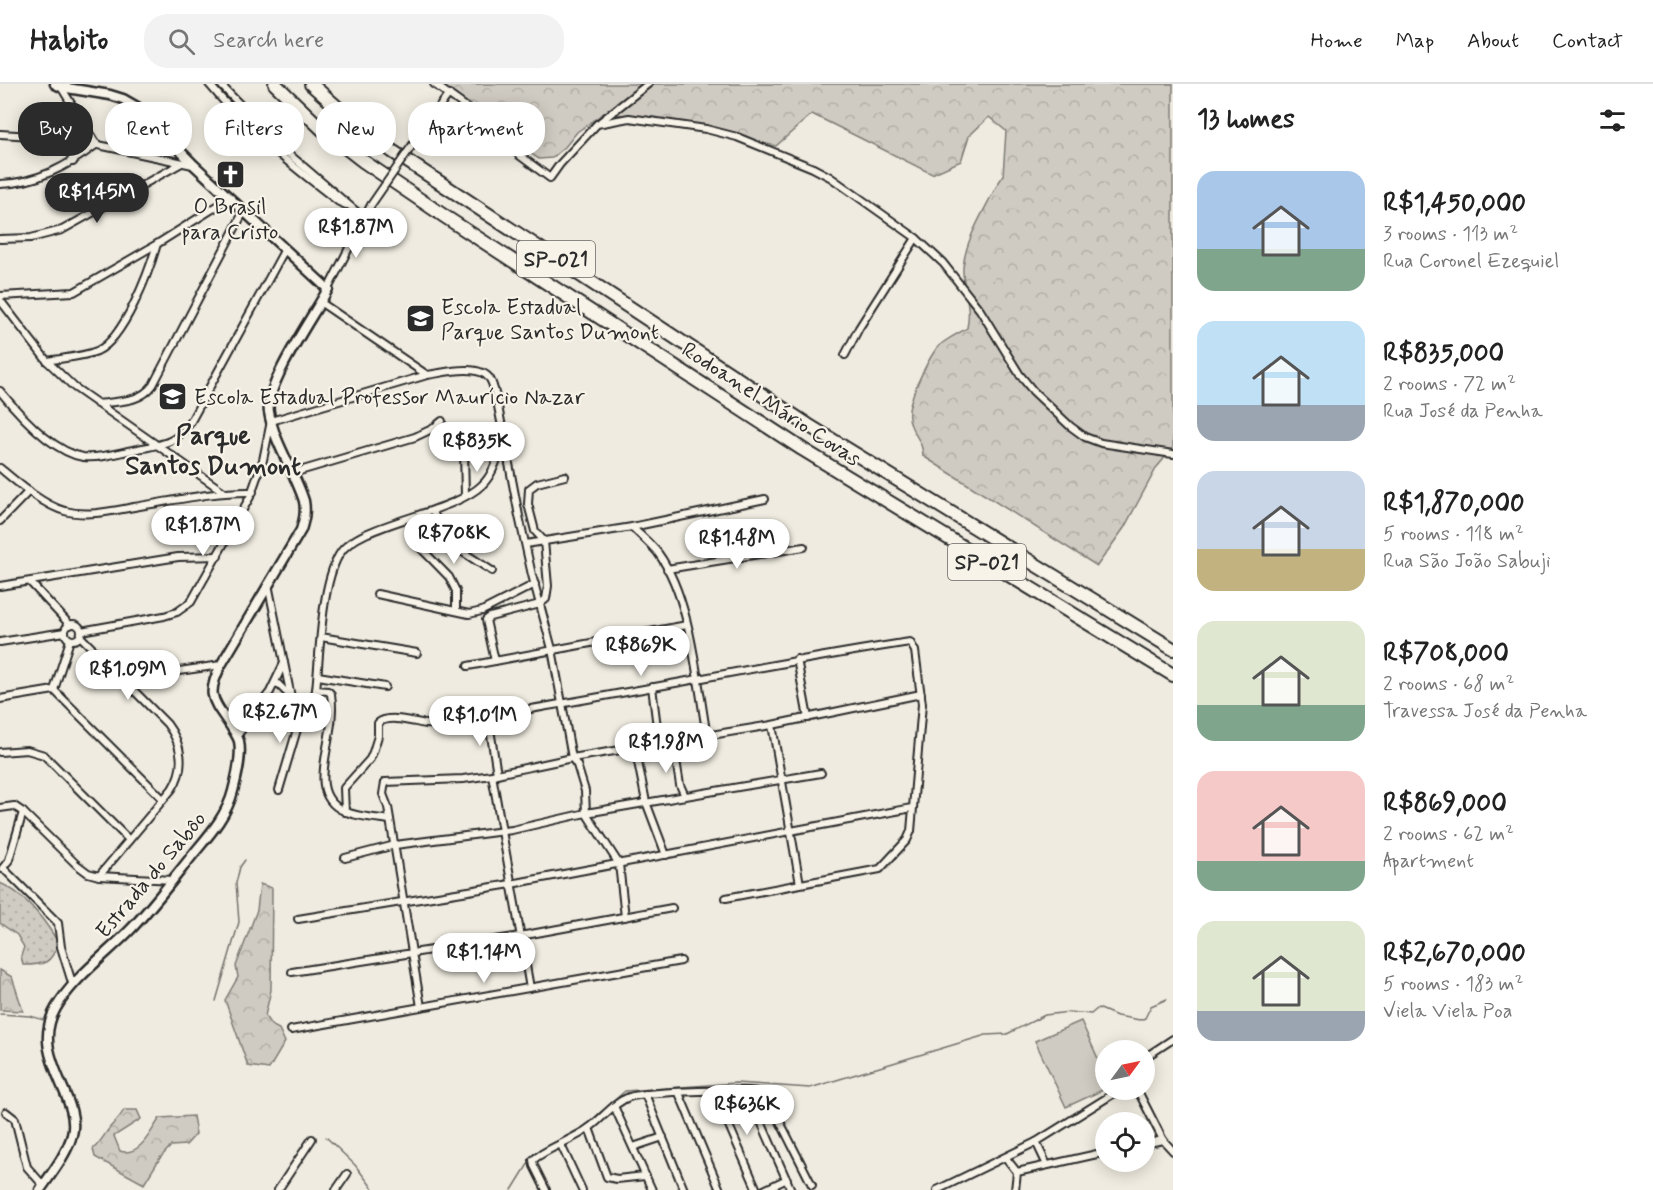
<!DOCTYPE html>
<meta charset="utf-8">
<style>
body{margin:0;font-family:Mynerve,sans-serif;background:#f2f2f2;color:#222;height:100vh;display:flex;flex-direction:column;font-size:22px;white-space:nowrap}
*{box-sizing:border-box;margin:0}
p{font-size:20px;color:#767676}
.icon{flex:none;width:33px;height:33px;fill:none;stroke:currentColor;stroke-width:2;stroke-linecap:round;stroke-linejoin:round}
.map{position:relative;flex:1;overflow:hidden}
.side{display:flex;flex-direction:column;background:#fff;width:480px}
.side>*{flex:none}
.banner{position:absolute;left:18px;top:18px;width:570px;height:54px;display:flex;gap:12px}
.needle{width:39px;rotate:57deg}
.fabs{position:absolute;left:1095px;top:956px;display:grid;gap:12px}
.fabs a{display:grid;place-items:center;width:60px;height:60px;border-radius:50%;background:#fff;box-shadow:0 3px 15px #0003;font-size:30px}
.price{position:absolute;translate:-50% -51px;padding:0 14px;border-radius:21px;background:#fff;color:#222;font-size:20px;line-height:39px;filter:drop-shadow(0 2px 3px #0008)}
.price::after{content:'';position:absolute;left:50%;top:36px;width:18px;height:14px;margin-left:-9px;background:inherit;clip-path:polygon(0 0,100% 0,50% 100%)}
.price.selected{background:#2b2b2b;color:#fff}
ul{padding:0;list-style:none}
li{display:flex;align-items:center;gap:18px;height:150px;padding:0 24px}
li span{display:grid;place-items:center;flex:none;width:168px;height:120px;border-radius:18px;color:#555}
li>.icon{margin-inline-start:auto}
span .icon{width:72px;height:72px;fill:#fffc;stroke-width:1}
li b{font-size:26px}
h2{display:flex;justify-content:space-between;align-items:center;height:72px;padding:0 24px;font-size:26px}
.tag{padding:0 21px;border-radius:24px;background:#fff;box-shadow:0 3px 15px #0003;font-size:21px;line-height:54px}
.tag.selected{background:#2b2b2b;color:#fff}
header{display:flex;align-items:center;gap:36px;box-sizing:border-box;height:84px;padding:0 30px;background:#fff;border-bottom:2px solid #e0e0e0}
header strong{font-size:28px}
nav{display:flex;gap:33px;margin-inline-start:auto;font-size:21px}
.search{width:420px;height:54px;background:#f2f2f2;display:flex;align-items:center;gap:15px;box-sizing:border-box;padding:0 21px;border-radius:24px;color:#767676;font-size:22px}
main{display:flex;flex:1;min-height:0}
.map>svg:first-child{display:block}
</style>
<header>
<strong>Habito</strong>
<div class="search"><svg class="icon" aria-label="search" viewBox="0 0 24 24"><circle cx="10" cy="10" r="6"/><path d="M15 15l6 6"/></svg>Search here</div>
<nav><a>Home</a><a>Map</a><a>About</a><a>Contact</a></nav>
</header>
<main>
<div class="map">
<svg width="1173" height="1106" viewBox="0 0 1173 1106">
<defs>
<pattern id="grass-dots" width="8" height="8" patternUnits="userSpaceOnUse" patternTransform="scale(1.5)"><rect width="8" height="8" fill="#cfcbc2"/><path d="M2 2h.1M6 6h.1" fill="none" stroke="#b2aea7" stroke-width="1.8" stroke-linecap="round"/></pattern>
<pattern id="forest-crowns" width="20" height="18" patternUnits="userSpaceOnUse" patternTransform="scale(1.5)"><rect width="20" height="18" fill="#cfcbc2"/><path d="M2 6a3 3 0 1 1 6 0M12 15a3 3 0 1 1 6 0" fill="none" stroke="#b2aea7"/></pattern>
</defs>
<rect width="100%" height="100%" fill="#efebe0"/>
<filter id="ink" filterUnits="userSpaceOnUse"><feTurbulence type="fractalNoise" baseFrequency=".0167" numOctaves="2"/><feDisplacementMap in="SourceGraphic" scale="12" xChannelSelector="R" yChannelSelector="G"/><feConvolveMatrix kernelMatrix="1 2 1 2 8 2 1 2 1" color-interpolation-filters="sRGB"/></filter>
<g filter="url(#ink)">
<path fill="url(#grass-dots)" stroke="#7d7b76" stroke-width="1.5" d="M0 799C24 809 44 835 58 858 52 880 44 881 23 881L21 872 24 863 17 851 0 839Z"/>
<g fill="url(#forest-crowns)" stroke="#7d7b76" stroke-width="1.5">
<path d="M441 0H1173V364L1157 383 1124 444 1097 482 923 372C923 355 911 350 909 334 906 318 927 278 936 265 943 256 958 250 967 244 972 220 962 204 963 183 966 154 984 127 997 101L1003 92 1006 47 989 33 969 52 961 77 932 90 812 30 776 62 617 30 604 29 577 48 565 63 552 74 539 75 522 64 486 33Z"/>
<polygon points="260,800 272,804 271,906 265,932 271,941 279,945 285,958 269,985 248,982 225,916 238,893 236,882 257,826"/>
<polygon points="0,886 12,893 23,927 0,926"/>
<path d="M124 1026H137L141 1035 114 1052 120 1067C140 1073 150 1048 160 1034L193 1032 196 1050 186 1061 171 1062 160 1074 144 1100 95 1073 93 1065C101 1058 105 1049 112 1041 117 1036 120 1033 124 1026Z"/>
</g>
<polygon fill="#cfcbc2" stroke="#7d7b76" stroke-width="1.5" points="1081,937 1105,990 1105,1005 1066,1023 1035,957"/>
<g fill="none" stroke-linecap="round" stroke-linejoin="round">
<g stroke="#74726e" stroke-width="1.5">
<polyline points="216,917 239,838 236,799 240,783 245,776"/>
<polyline points="0,930 30,932 44,936"/>
<polyline points="326,1053 355,1081 374,1106"/>
<polyline points="532,1073 535,1069 585,1042 625,1007 736,999 810,1004 986,951 1007,950 1045,931 1069,928 1091,930 1098,924 1117,932 1140,936 1145,934 1151,922 1167,915"/>
<polyline points="512,1106 530,1077"/>
</g>
<defs>
<g id="minor">
<path d="M209 0C247 46 292 82 339 118L346 121"/>
<polyline points="220,0 283,65 364,134"/>
<polyline points="434,0 480,33 519,71 550,94 560,80 597,40 629,34 706,45 737,53 813,84 830,93 916,154 943,179 980,226 1020,291 1033,307 1070,342 1085,353 1101,359 1173,370"/>
<polyline points="61,3 96,60"/>
<polyline points="429,37 449,10"/>
<polyline points="600,38 648,0"/>
<polyline points="0,50 65,54 193,81"/>
<polyline points="65,54 73,78"/>
<polyline points="65,54 82,39"/>
<path d="M0 100C37 99 68 82 97 60"/>
<polyline points="0,155 31,154 62,146 180,80"/>
<polyline points="328,205 371,121"/>
<polyline points="0,212 74,208 157,160 230,114"/>
<polyline points="0,216 47,277 74,303 224,408"/>
<path d="M320 218 427 291C443 289 479 279 490 295 494 302 495 310 497 317L519 432 532 491 552 565 572 674 577 681 585 707 586 729 619 780 625 833"/>
<polyline points="845,271 859,244 916,154"/>
<path d="M47 277C63 274 82 273 97 267 124 255 149 188 157 160"/>
<path d="M0 307C18 329 53 368 83 373 100 375 121 368 138 365 163 360 175 360 190 339L285 165"/>
<path d="M97 320C118 317 140 319 153 301L244 127"/>
<polyline points="464,366 465,412"/>
<path d="M0 384C18 399 43 421 65 427 87 433 112 427 134 423 173 417 213 407 253 408"/>
<polyline points="293,389 415,353 432,345 442,337"/>
<polyline points="432,427 452,461 492,487"/>
<polyline points="0,437 29,407"/>
<path d="M632 443C640 451 651 460 658 469 691 514 697 597 707 652"/>
<polyline points="411,454 449,493 456,507 456,527"/>
<polyline points="526,460 632,443 765,415"/>
<polyline points="667,485 804,463"/>
<polyline points="30,498 70,541"/>
<polyline points="268,500 291,613"/>
<polyline points="0,502 178,473 218,472"/>
<polyline points="377,510 469,530 482,527 535,500"/>
<circle cx="73" cy="548" r="8"/>
<polyline points="81,547 164,532 177,528 191,518 250,413 263,376 271,337 427,291"/>
<path d="M80 552 167 640C182 660 186 683 172 705L99 792"/>
<polyline points="321,553 417,569"/>
<polyline points="0,558 65,548"/>
<polyline points="797,575 808,634"/>
<polyline points="495,577 486,536 490,533 540,520 546,515 548,502 544,457 535,447 528,420 529,405 537,399 565,392"/>
<polyline points="468,582 687,541"/>
<polyline points="318,592 385,603"/>
<polyline points="123,595 221,581"/>
<path d="M276 598 299 621 304 622 313 617 316 606C320 569 321 502 339 471 356 439 451 431 482 401 494 390 498 371 504 356"/>
<polyline points="652,603 659,659"/>
<polyline points="54,606 70,556"/>
<path d="M316 606 328 607 331 610C333 624 332 638 329 652 325 679 313 713 344 727 357 733 376 734 390 736"/>
<polyline points="0,615 54,606 163,715"/>
<polyline points="488,632 497,690"/>
<polyline points="772,641 800,800"/>
<polyline points="237,652 270,608 284,579"/>
<polyline points="673,657 680,701 685,712"/>
<polyline points="635,663 646,718 666,771"/>
<polyline points="0,668 27,666 44,671 129,756"/>
<polyline points="492,691 530,904"/>
<polyline points="279,706 304,622"/>
<polyline points="0,724 14,722 23,728 76,780 88,789 99,792 173,796"/>
<path d="M345 728 344 704 370 675 373 668 378 652V639C389 630 413 638 426 640 448 642 473 634 494 631 633 609 771 579 910 558L915 567 922 620 911 747 907 756 880 785 726 814"/>
<polyline points="345,774 395,761 512,746 586,729 821,689"/>
<polyline points="3,784 58,839 61,863 73,902"/>
<polyline points="2,785 9,776 23,728"/>
<polyline points="298,835 511,800 912,724"/>
<polyline points="292,888 520,852 672,824"/>
<polyline points="421,923 388,723 383,710 385,698 463,695 492,691 572,674 772,641 921,610"/>
<polyline points="291,946 681,877"/>
<polyline points="1144,974 1173,955"/>
<polyline points="1137,1005 1163,1056 1173,1067"/>
<polyline points="714,1007 757,1106"/>
<polyline points="748,1008 791,1106"/>
<polyline points="679,1009 720,1106"/>
<polyline points="645,1010 684,1106"/>
<polyline points="614,1022 652,1106"/>
<polyline points="6,1028 15,1035 27,1083 43,1101"/>
<polyline points="589,1044 607,1093 617,1095 645,1092"/>
<polyline points="1036,1058 1047,1081"/>
<polyline points="1144,1060 1163,1056"/>
<polyline points="561,1061 582,1106"/>
<polyline points="633,1063 663,1053"/>
<polyline points="1006,1074 1017,1088 1015,1106"/>
<polyline points="1017,1088 1106,1068"/>
<polyline points="278,1106 312,1055"/>
<polyline points="336,1106 347,1090"/>
<path d="M546 1106 534 1082 533 1076C547 1064 573 1056 589 1044 603 1034 613 1019 629 1013 645 1008 755 1003 766 1010L812 1101"/>
<polyline points="764,1106 787,1095"/>
<polyline points="937,1106 1036,1058 1121,1005"/>
</g>
<path id="tertiary" d="M40 1106C51 1090 67 1070 72 1051 82 1012 28 972 56 924 74 893 106 871 131 845 154 821 174 794 195 768 210 750 227 731 233 707 237 692 242 672 239 657 237 651 233 646 230 641 212 615 206 611 221 581L301 446C304 436 306 428 304 417 295 388 274 359 269 328 264 302 314 231 328 205L194 81 137 23 123 15 110 11 61 3 55 0"/>
<g id="motorway">
<polyline points="275,0 323,46 363,77 444,132 802,365 1173,591"/>
<polyline points="311,0 347,32 392,67 808,341 1173,565"/>
</g>
</defs>
<use href="#minor" stroke="#2b2b2b" stroke-width="10"/>
<use href="#tertiary" stroke="#2b2b2b" stroke-width="13"/>
<use href="#motorway" stroke="#2b2b2b" stroke-width="16"/>
<use href="#minor" stroke="#f7f3e8" stroke-width="6"/>
<use href="#tertiary" stroke="#f7f3e8" stroke-width="8"/>
<use href="#motorway" stroke="#f7f3e8" stroke-width="12"/>
<defs>
<polyline id="minor-bridge" points="371,121 429,37"/>
</defs>
<use href="#minor-bridge" stroke="#2b2b2b" stroke-width="10" stroke-linecap="butt"/>
<use href="#minor-bridge" stroke="#f7f3e8" stroke-width="6"/>
</g>
</g>
<defs>
<symbol id="church-square" viewBox="-11 -11 22 22"><rect x="-9" y="-9" width="18" height="18" rx="4" fill="#2b2b2b" stroke="#f7f3e8"/><path d="M-1.2-6h2.4v3.5h3.3v2.4h-3.3V6h-2.4V-.1h-3.3v-2.4h3.3Z" fill="#fff"/></symbol>
<symbol id="school-square" viewBox="-11 -11 22 22"><rect x="-9" y="-9" width="18" height="18" rx="4" fill="#2b2b2b" stroke="#f7f3e8"/><path d="M0-5L7-2L0 1L-7-2ZM-4 1L0 2.5L4 1V4Q0 6-4 4Z" fill="#fff"/></symbol>
</defs>
<g fill-rule="evenodd">
<use href="#church-square" x="214" y="74" width="33" height="33"/>
<use href="#school-square" x="404" y="218" width="33" height="33"/>
<use href="#school-square" x="156" y="296" width="33" height="33"/>
</g>
<g text-anchor="middle" stroke-width="4.5" stroke-linejoin="round" paint-order="stroke">
<g fill="#f7f3e8" stroke="#686764" stroke-width="1.5">
<rect x="517" y="157" width="78" height="36" rx="4.5"/>
<rect x="948" y="460" width="78" height="36" rx="4.5"/>
</g>
<g font-size="21" font-weight="bold" fill="#2b2b2b">
<text x="556" y="182">SP-021</text>
<text x="987" y="485">SP-021</text>
</g>
<g font-size="22" fill="#2b2b2b" stroke="#f7f3e8" text-anchor="start">
<text x="230" y="130" text-anchor="middle">O Brasil<tspan x="230" dy="25">para Cristo</tspan></text>
<text x="441" y="230">Escola Estadual<tspan x="441" dy="25">Parque Santos Dumont</tspan></text>
<text x="194" y="320">Escola Estadual Professor Maurício Nazar</text>
</g>
<g font-size="22" fill="#2b2b2b" stroke="#f7f3e8">
<text transform="translate(772 319) rotate(33)" y="8">Rodoanel Mário Covas</text>
<text transform="translate(150 790) rotate(-50)" y="8">Estrada do Sabôo</text>
</g>
<g font-size="26" font-weight="bold" fill="#2b2b2b" stroke="#f7f3e8">
<text x="213" y="360">Parque<tspan x="213" dy="30">Santos Dumont</tspan></text>
</g>
</g>
</svg>
<div class="fabs">
<a><svg class="needle" viewBox="-14 -14 28 28"><path d="M0-13l5 13h-10z" fill="#e53935"/><path d="M0 13l5-13h-10z" fill="#767676"/></svg></a>
<a><svg class="icon" aria-label="locate" viewBox="0 0 24 24"><circle cx="12" cy="12" r="6"/><path d="M12 2v4M12 18v4M2 12h4M18 12h4"/></svg></a>
</div>
<b class="price selected" style="left:97px;top:140px">R$1.45M</b>
<b class="price" style="left:356px;top:175px">R$1.87M</b>
<b class="price" style="left:477px;top:389px">R$835K</b>
<b class="price" style="left:203px;top:473px">R$1.87M</b>
<b class="price" style="left:454px;top:481px">R$708K</b>
<b class="price" style="left:737px;top:486px">R$1.48M</b>
<b class="price" style="left:641px;top:593px">R$869K</b>
<b class="price" style="left:128px;top:617px">R$1.09M</b>
<b class="price" style="left:280px;top:660px">R$2.67M</b>
<b class="price" style="left:480px;top:663px">R$1.01M</b>
<b class="price" style="left:666px;top:690px">R$1.98M</b>
<b class="price" style="left:484px;top:900px">R$1.14M</b>
<b class="price" style="left:747px;top:1052px">R$636K</b>
<div class="banner">
<a class="tag selected">Buy</a>
<a class="tag">Rent</a>
<a class="tag">Filters</a>
<a class="tag">New</a>
<a class="tag">Apartment</a>
</div>
</div>
<section class="side">
<h2>13 homes<svg class="icon" aria-label="filters" viewBox="0 0 24 24"><path d="M4 7h16M4 17h16"/><circle cx="9" cy="7" r="2"/><circle cx="15" cy="17" r="2"/></svg></h2>
<ul>
<li><span style="background:linear-gradient(#a9c7e8 65%,#7fa58c 0)"><svg class="icon" aria-label="home" viewBox="0 0 24 24"><path d="M3 11l9-7 9 7M6 9v11h12V9"/></svg></span><div><b>R$1,450,000</b><p>3 rooms · 113 m²</p><p>Rua Coronel Ezequiel</p></div></li>
<li><span style="background:linear-gradient(#bfe0f5 70%,#9aa5b1 0)"><svg class="icon" aria-label="home" viewBox="0 0 24 24"><path d="M3 11l9-7 9 7M6 9v11h12V9"/></svg></span><div><b>R$835,000</b><p>2 rooms · 72 m²</p><p>Rua José da Penha</p></div></li>
<li><span style="background:linear-gradient(#c9d6e8 65%,#c2b280 0)"><svg class="icon" aria-label="home" viewBox="0 0 24 24"><path d="M3 11l9-7 9 7M6 9v11h12V9"/></svg></span><div><b>R$1,870,000</b><p>5 rooms · 118 m²</p><p>Rua São João Sabuji</p></div></li>
<li><span style="background:linear-gradient(#dfe7d0 70%,#7fa58c 0)"><svg class="icon" aria-label="home" viewBox="0 0 24 24"><path d="M3 11l9-7 9 7M6 9v11h12V9"/></svg></span><div><b>R$708,000</b><p>2 rooms · 68 m²</p><p>Travessa José da Penha</p></div></li>
<li><span style="background:linear-gradient(#f6c9c9 75%,#7fa58c 0)"><svg class="icon" aria-label="home" viewBox="0 0 24 24"><path d="M3 11l9-7 9 7M6 9v11h12V9"/></svg></span><div><b>R$869,000</b><p>2 rooms · 62 m²</p><p>Apartment</p></div></li>
<li><span style="background:linear-gradient(#dfe7d0 75%,#9aa5b1 0)"><svg class="icon" aria-label="home" viewBox="0 0 24 24"><path d="M3 11l9-7 9 7M6 9v11h12V9"/></svg></span><div><b>R$2,670,000</b><p>5 rooms · 183 m²</p><p>Viela Viela Poa</p></div></li>
</ul>
</section>
</main>
